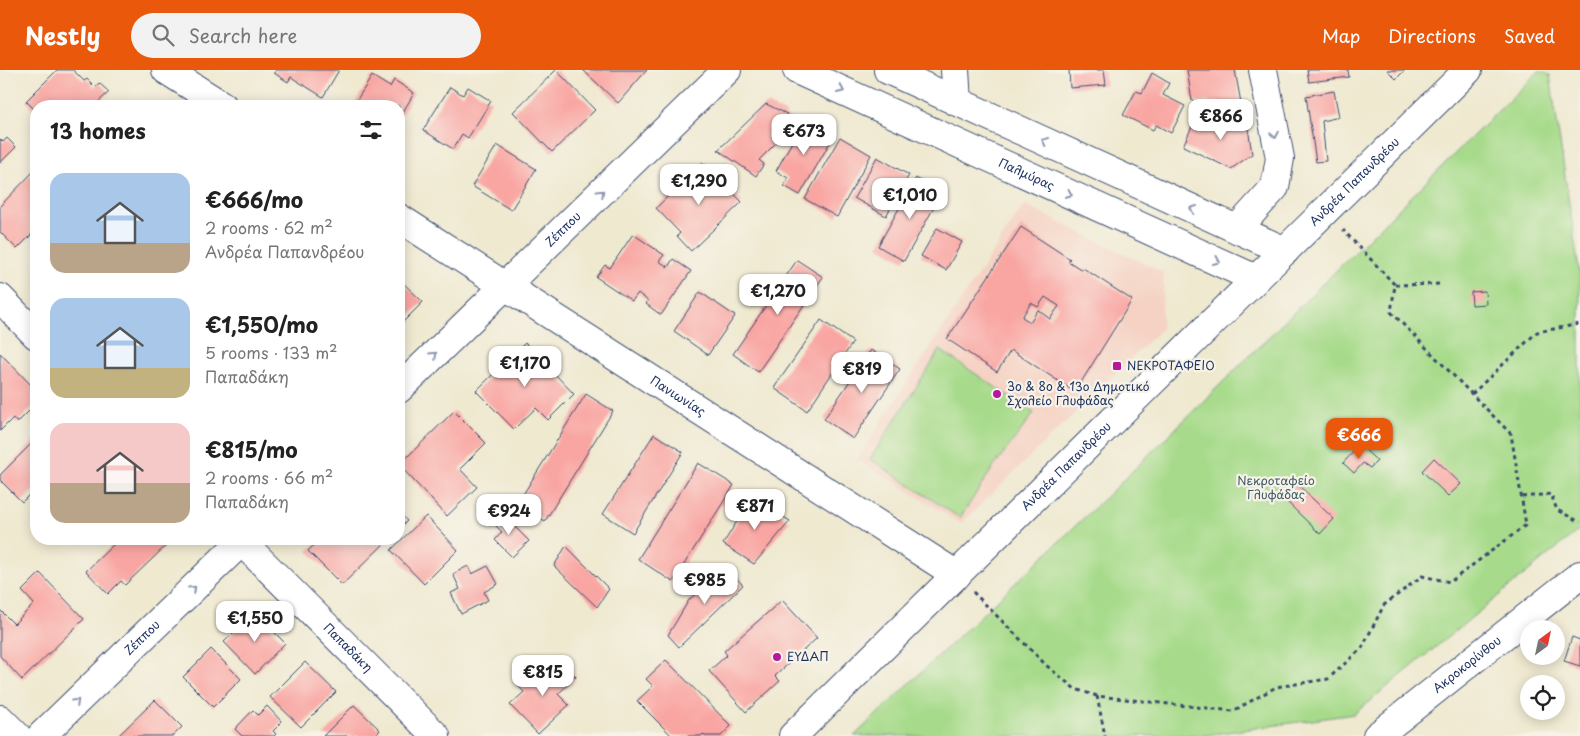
<!DOCTYPE html>
<meta charset="utf-8">
<style>
body{margin:0;font-family:"Playpen Sans",sans-serif;background:#f2f2f2;color:#222;height:100vh;display:flex;flex-direction:column;font-size:19px;white-space:nowrap}
*{box-sizing:border-box;margin:0}
p{font-size:16px;color:#767676}
.icon{flex:none;width:28px;height:28px;fill:none;stroke:currentColor;stroke-width:2;stroke-linecap:round;stroke-linejoin:round}
.map{position:relative;flex:1;overflow:hidden}
.sheet{position:absolute;left:30px;top:30px;width:375px;height:445px;display:flex;flex-direction:column;background:#fff;border-radius:20px;box-shadow:0 2px 12px #0003}
.sheet>*{flex:none}
.needle{width:32px;rotate:33deg}
.buttons{position:absolute;left:1520px;top:550px;display:grid;gap:10px}
.buttons a{display:grid;place-items:center;width:45px;height:45px;border-radius:50%;background:#fff;box-shadow:0 2px 12px #0003;font-size:25px}
.price{position:absolute;translate:-50% -42px;padding:0 11px;border-radius:10px;background:#fff;color:#222;font-size:16px;line-height:32px;filter:drop-shadow(0 1px 2px #0008)}
.price::after{content:'';position:absolute;left:50%;top:30px;width:15px;height:11px;margin-left:-8px;background:inherit;clip-path:polygon(0 0,100% 0,50% 100%)}
.price.current{background:#ea580c;color:#fff}
ul{padding:0;list-style:none}
li{display:flex;align-items:center;gap:15px;height:125px;padding:0 20px}
li span{display:grid;place-items:center;flex:none;width:140px;height:100px;border-radius:15px;color:#555}
li>.icon{margin-inline-start:auto}
span .icon{width:60px;height:60px;fill:#fffc;stroke-width:1}
li b{font-size:21px}
h2{display:flex;justify-content:space-between;align-items:center;height:60px;padding:0 20px;font-size:21px}
header{display:flex;align-items:center;gap:30px;box-sizing:border-box;height:70px;padding:0 25px;background:#ea580c;color:#fff}
header strong{font-size:24px}
nav{display:flex;gap:28px;margin-inline-start:auto;font-size:18px}
.search{width:350px;height:45px;background:#f2f2f2;display:flex;align-items:center;gap:12px;box-sizing:border-box;padding:0 18px;border-radius:28px;color:#767676;font-size:19px}
.map>svg:first-child{display:block}
</style>
<header>
<strong>Nestly</strong>
<div class="search"><svg class="icon" aria-label="search" viewBox="0 0 24 24"><circle cx="10" cy="10" r="6"/><path d="M15 15l6 6"/></svg>Search here</div>
<nav><a>Map</a><a>Directions</a><a>Saved</a></nav>
</header>
<div class="map">
<svg width="1580" height="666" viewBox="0 0 1580 666">
<rect width="100%" height="100%" fill="#f7f3e8"/>
<filter id="ink" filterUnits="userSpaceOnUse"><feTurbulence type="fractalNoise" baseFrequency=".02" numOctaves="2"/><feDisplacementMap in="SourceGraphic" scale="10" xChannelSelector="R" yChannelSelector="G"/><feConvolveMatrix kernelMatrix="1 2 1 2 8 2 1 2 1" color-interpolation-filters="sRGB"/></filter>
<filter id="wash" filterUnits="userSpaceOnUse"><feTurbulence type="fractalNoise" baseFrequency=".0096" numOctaves="4" result="noise"/><feDisplacementMap in="SourceGraphic" scale="20" xChannelSelector="R" yChannelSelector="G"/><feGaussianBlur stdDeviation="1.12" result="paint"/><feColorMatrix in="noise" values="0 0 0 0 0 0 0 0 0 0 0 0 0 0 0 0 0 1.4 0 .05"/><feComposite in="paint" operator="in"/></filter>
<g filter="url(#wash)">
<rect width="100%" height="100%" fill="#efe9d0"/>
<polygon fill="#f5d2c3" points="1024,135 1164,203 1161,259 961,454 857,389"/>
<g fill="#a7db8b" stroke="#618574">
<polygon points="1539,1 1550,5 1580,207 1580,459 1354,644 1200,666 854,666 1107,426"/>
<polygon points="940,280 1034,343 992,399 960,448 870,389"/>
</g>
<g id="blocks">
<g fill="#f9a6a3" fill-rule="evenodd">
<polygon points="57,0 73,0 84,11 87,9 95,17 99,13 109,22 94,36 36,36 36,41 26,31"/>
<polygon points="276,0 339,0 323,27 291,7 288,12 274,3"/>
<polygon points="556,0 595,40 552,82 513,42"/>
<polygon points="583,0 647,0 618,33"/>
<polygon points="1069,0 1104,0 1106,15 1070,18"/>
<polygon points="1187,0 1235,0 1241,33 1192,31"/>
<polygon points="1307,0 1348,0 1349,7 1309,12"/>
<polygon points="1387,0 1405,0 1396,9"/>
<polygon points="1152,3 1169,13 1163,25 1185,36 1171,63 1156,55 1153,60 1123,45 1136,21 1142,23"/>
<polygon points="372,6 390,17 394,10 414,23 399,49 399,36 353,36"/>
<polygon points="450,17 463,25 468,17 491,31 468,68 462,64 453,79 423,60"/>
<polygon points="1334,21 1339,47 1322,51 1326,91 1316,92 1306,26"/>
<polygon points="766,34 787,44 785,46 797,52 788,67 785,64 759,90 764,94 756,106 718,80"/>
<polygon points="804,50 833,67 800,125 784,116 788,108 776,101"/>
<polygon points="1195,50 1247,51 1252,84 1231,99 1183,76"/>
<polygon points="840,67 871,85 837,147 805,129"/>
<polygon points="7,68 16,77 0,93 0,69 3,72"/>
<polygon points="497,75 536,99 511,140 472,116"/>
<polygon points="877,87 909,105 886,146 854,128"/>
<polygon points="703,92 742,132 691,181 677,166 680,163 656,138"/>
<polygon points="36,99 36,160 17,179 0,162 0,136"/>
<polygon points="916,108 942,123 904,191 878,176"/>
<path d="M1021 157 1070 189 1068 191 1082 200 1083 198 1132 230 1075 322 1011 280 997 302 947 269ZM1045 227 1059 236 1050 249 1038 240 1030 252 1022 247 1031 233 1038 237Z"/>
<polygon points="937,158 962,172 946,200 921,186"/>
<polygon points="633,164 664,185 659,191 668,197 673,189 691,201 661,245 646,234 648,231 638,223 632,231 596,207 605,195 610,198"/>
<polygon points="797,190 823,207 758,302 733,284"/>
<polygon points="399,209 423,232 399,256"/>
<polygon points="1485,221 1486,234 1472,235 1471,222"/>
<polygon points="700,222 735,246 708,285 674,261"/>
<polygon points="821,250 853,272 807,341 774,318"/>
<polygon points="525,273 574,324 548,350 536,338 514,359 476,321"/>
<polygon points="871,280 900,299 853,369 824,349"/>
<polygon points="0,283 36,320 36,334 17,353 13,348 0,361"/>
<polygon points="586,324 613,341 545,451 517,434"/>
<polygon points="454,341 486,373 460,399 477,417 447,446 399,395"/>
<polygon points="654,364 683,382 633,463 603,444"/>
<polygon points="36,369 36,418 22,432 0,410 0,405"/>
<polygon points="1360,375 1377,391 1370,398 1363,393 1354,403 1343,393"/>
<polygon points="1434,388 1461,414 1448,426 1422,401"/>
<polygon points="698,393 734,415 673,512 638,489"/>
<polygon points="1296,413 1334,449 1320,464 1282,427"/>
<polygon points="752,427 790,451 754,494 723,474"/>
<polygon points="399,442 407,451 399,459"/>
<polygon points="500,442 529,471 512,487 495,470 502,462 491,451"/>
<polygon points="426,446 458,480 424,514 391,480"/>
<polygon points="119,469 173,469 125,515 121,511 108,524 86,501"/>
<polygon points="320,469 389,469 342,515 308,481"/>
<polygon points="566,476 609,519 597,537 554,496"/>
<polygon points="468,496 472,504 488,496 498,514 484,522 488,530 461,544 451,523 460,519 453,504"/>
<polygon points="725,496 743,515 679,577 668,565 689,530"/>
<polygon points="40,503 84,549 22,610 0,586 0,540 14,554 34,534 22,521"/>
<polygon points="782,530 817,568 775,606 780,611 746,642 709,601 727,585 724,581"/>
<polygon points="254,542 285,573 255,604 224,572"/>
<polygon points="1572,567 1580,570 1580,596 1564,591"/>
<polygon points="211,579 241,609 213,637 183,607"/>
<polygon points="666,590 731,656 721,666 705,666 703,664 701,666 672,666 637,631 653,616 646,609"/>
<polygon points="305,592 336,622 301,657 270,627"/>
<polygon points="561,592 576,607 558,624 569,635 538,664 510,635 524,622 517,615 533,599 543,609"/>
<polygon points="155,630 182,657 173,666 118,666"/>
<polygon points="354,635 380,660 375,666 323,666"/>
<polygon points="267,636 282,652 273,661 276,664 274,666 242,666 235,659 253,640 258,645"/>
</g>
</g>
</g>
<g filter="url(#ink)">
<use href="#blocks" fill-opacity="0" stroke="#3b4b6f" stroke-width="1"/>
<g fill="none" stroke-linecap="round" stroke-linejoin="round">
<defs>
<g id="minor">
<polyline points="166,0 223,36"/>
<polyline points="955,0 957,32"/>
<path id="s1" d="M399 148 957 505"/>
<polyline points="1237,159 1275,117 1280,88 1263,0"/>
<polyline points="0,228 36,265"/>
<path id="s2" d="M399 319 727 0"/>
<path id="s3" d="M239 469 436 666"/>
<polyline points="0,649 17,666"/>
<path id="s4" d="M41 666 244 469"/>
<path id="s5" d="M1377 666 1580 505"/>
</g>
<g id="secondary">
<path id="s6" d="M797 0 1256 209"/>
<polyline points="888,0 1285,181"/>
<path id="s7" d="M793 666 1468 0"/>
</g>
</defs>
<use href="#minor" stroke="#3b4b6f" stroke-width="30"/>
<use href="#secondary" stroke="#3b4b6f" stroke-width="30"/>
<g stroke="#3b4b6f" stroke-width="3" stroke-dasharray="4 4" stroke-linecap="butt">
<polyline points="1395,215 1442,214"/>
<polyline points="1472,324 1537,262 1580,254"/>
<polyline points="1522,427 1551,424 1557,440 1580,452"/>
<polyline points="973,522 1047,596 1075,619 1097,626 1233,641 1276,617 1328,609 1362,578 1384,535 1422,506 1450,512 1526,455 1511,364 1391,242 1395,215 1343,160"/>
<polyline points="1097,626 1105,666"/>
</g>
<use href="#minor" stroke="#fff" stroke-width="28"/>
<use href="#secondary" stroke="#fff" stroke-width="28"/>
</g>
<defs><path id="oneway-chevron" d="M-2-3.5L2.5 0L-2 3.5" fill="none" stroke-width="1.6" stroke-linecap="round" stroke-linejoin="round" transform="scale(1.25)"/></defs>
<g stroke="#8d97ae">
<use href="#oneway-chevron" transform="translate(841 20) rotate(24)"/>
<use href="#oneway-chevron" transform="translate(1275 65) rotate(79)"/>
<use href="#oneway-chevron" transform="translate(1045 71) rotate(-155)"/>
<use href="#oneway-chevron" transform="translate(601 123) rotate(-44)"/>
<use href="#oneway-chevron" transform="translate(1069 124) rotate(24)"/>
<use href="#oneway-chevron" transform="translate(1193 139) rotate(-156)"/>
<use href="#oneway-chevron" transform="translate(1217 191) rotate(24)"/>
<use href="#oneway-chevron" transform="translate(434 285) rotate(-44)"/>
<use href="#oneway-chevron" transform="translate(193 519) rotate(-44)"/>
<use href="#oneway-chevron" transform="translate(76 632) rotate(-44)"/>
</g>
</g>
<g fill="#b5179e" stroke="#f7f3e8" stroke-width="2">
<rect x="1112" y="291" width="10" height="10" rx="2.5"/>
<circle cx="997" cy="324" r="5"/>
<circle cx="777" cy="587" r="5"/>
</g>
<g text-anchor="middle" stroke-width="4.5" stroke-linejoin="round" paint-order="stroke">
<g font-size="12" fill="#1b2f5e" stroke="#f7f3e8">
<text dy="4" stroke="none"><textPath href="#s6" startOffset="252">Παλμύρας</textPath></text>
<text dy="4" stroke="none"><textPath href="#s7" startOffset="789">Ανδρέα Παπανδρέου</textPath></text>
<text dy="4" stroke="none"><textPath href="#s2" startOffset="229">Ζέππου</textPath></text>
<text dy="4" stroke="none"><textPath href="#s1" startOffset="331">Πανιωνίας</textPath></text>
<text dy="4" stroke="none"><textPath href="#s7" startOffset="384">Ανδρέα Παπανδρέου</textPath></text>
<text dy="4" stroke="none"><textPath href="#s4" startOffset="141">Ζέππου</textPath></text>
<text dy="4" stroke="none"><textPath href="#s3" startOffset="154">Παπαδάκη</textPath></text>
<text dy="4" stroke="none"><textPath href="#s5" startOffset="115">Ακροκορίνθου</textPath></text>
</g>
<g font-size="12" fill="#1b2f5e" stroke="#f7f3e8" text-anchor="start">
<text x="1127" y="300">ΝΕΚΡΟΤΑΦΕΙΟ</text>
<text x="1007" y="321">3ο &amp; 8ο &amp; 13ο Δημοτικό<tspan x="1007" dy="14">Σχολείο Γλυφάδας</tspan></text>
<text x="787" y="591">ΕΥΔΑΠ</text>
</g>
<g font-size="12" fill="#3e5a69" stroke="#f7f3e8">
<text x="1276" y="415">Νεκροταφείο<tspan x="1276" dy="14">Γλυφάδας</tspan></text>
</g>
</g>
</svg>
<div class="buttons">
<a><svg class="needle" viewBox="-14 -14 28 28"><path d="M0-13l5 13h-10z" fill="#e53935"/><path d="M0 13l5-13h-10z" fill="#767676"/></svg></a>
<a><svg class="icon" aria-label="locate" viewBox="0 0 24 24"><circle cx="12" cy="12" r="6"/><path d="M12 2v4M12 18v4M2 12h4M18 12h4"/></svg></a>
</div>
<b class="price" style="left:1221px;top:71px">€866</b>
<b class="price" style="left:804px;top:86px">€673</b>
<b class="price" style="left:699px;top:136px">€1,290</b>
<b class="price" style="left:910px;top:150px">€1,010</b>
<b class="price" style="left:778px;top:246px">€1,270</b>
<b class="price" style="left:525px;top:318px">€1,170</b>
<b class="price" style="left:862px;top:324px">€819</b>
<b class="price current" style="left:1359px;top:390px">€666</b>
<b class="price" style="left:755px;top:461px">€871</b>
<b class="price" style="left:509px;top:466px">€924</b>
<b class="price" style="left:705px;top:535px">€985</b>
<b class="price" style="left:255px;top:573px">€1,550</b>
<b class="price" style="left:543px;top:627px">€815</b>
<section class="sheet">
<h2>13 homes<svg class="icon" aria-label="filters" viewBox="0 0 24 24"><path d="M4 7h16M4 17h16"/><circle cx="9" cy="7" r="2"/><circle cx="15" cy="17" r="2"/></svg></h2>
<ul>
<li><span style="background:linear-gradient(#a9c7e8 70%,#b9a48a 0)"><svg class="icon" aria-label="home" viewBox="0 0 24 24"><path d="M3 11l9-7 9 7M6 9v11h12V9"/></svg></span><div><b>€666/mo</b><p>2 rooms · 62 m²</p><p>Ανδρέα Παπανδρέου</p></div></li>
<li><span style="background:linear-gradient(#a9c7e8 70%,#c2b280 0)"><svg class="icon" aria-label="home" viewBox="0 0 24 24"><path d="M3 11l9-7 9 7M6 9v11h12V9"/></svg></span><div><b>€1,550/mo</b><p>5 rooms · 133 m²</p><p>Παπαδάκη</p></div></li>
<li><span style="background:linear-gradient(#f6c9c9 60%,#b9a48a 0)"><svg class="icon" aria-label="home" viewBox="0 0 24 24"><path d="M3 11l9-7 9 7M6 9v11h12V9"/></svg></span><div><b>€815/mo</b><p>2 rooms · 66 m²</p><p>Παπαδάκη</p></div></li>
</ul>
</section>
</div>
